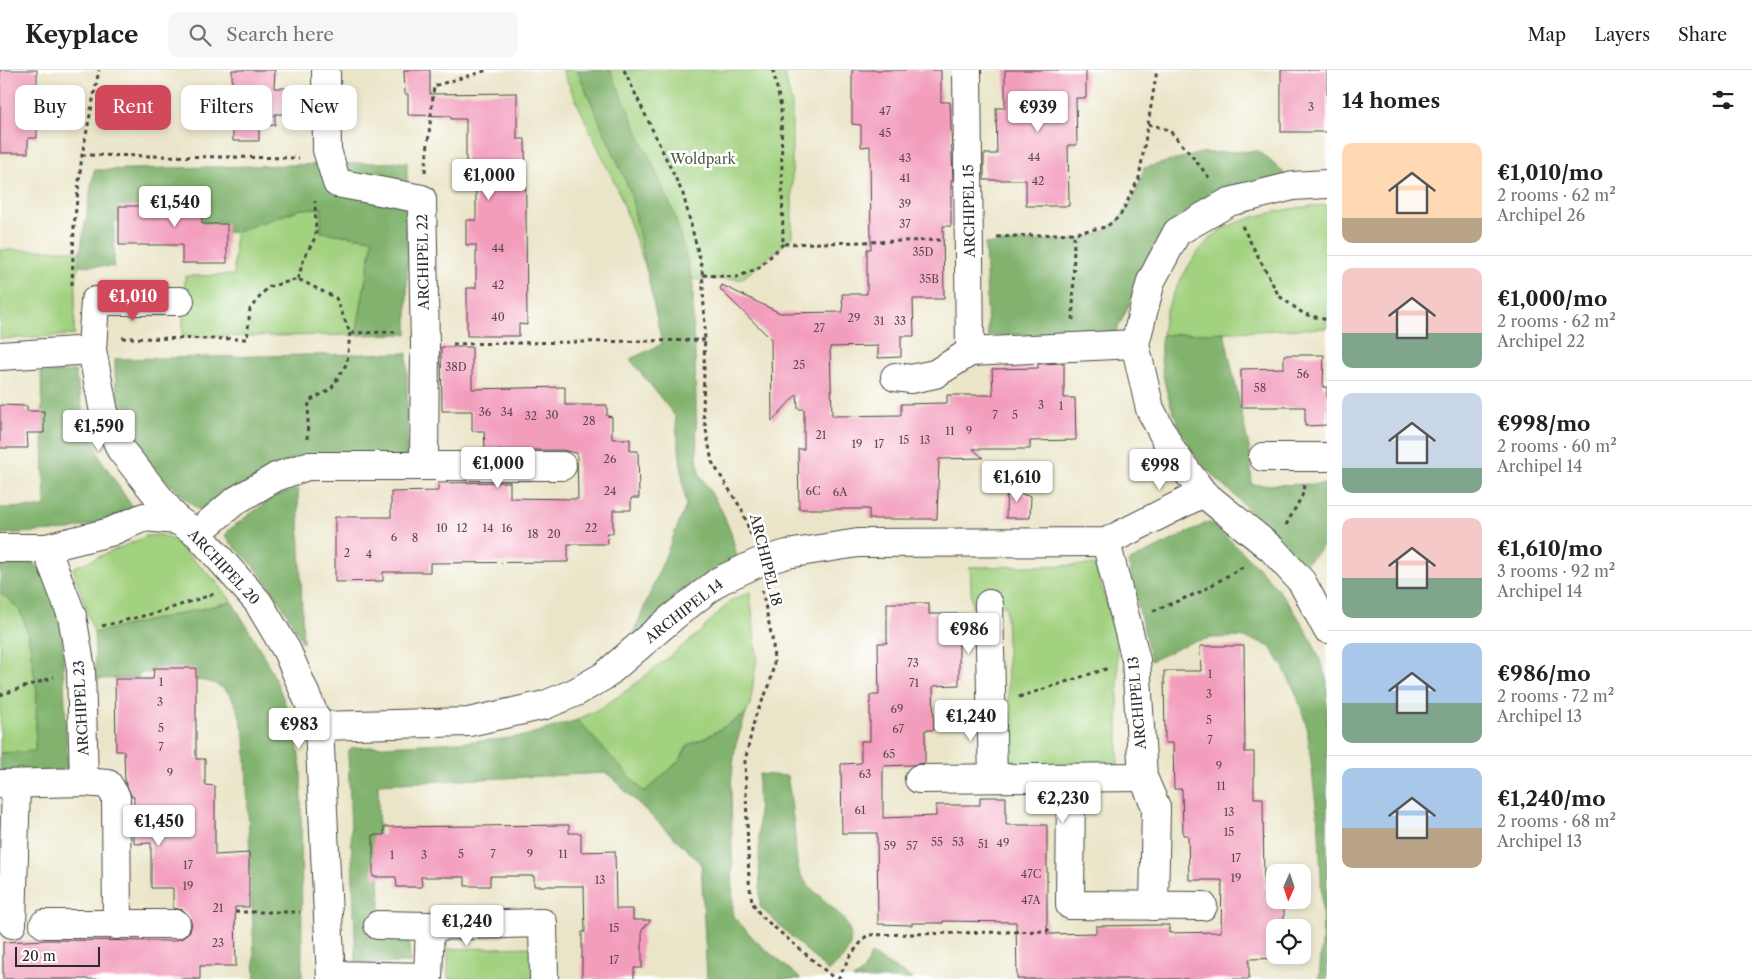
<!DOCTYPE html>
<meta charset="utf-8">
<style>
body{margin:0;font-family:"Libre Caslon Text",serif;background:#f6f6f6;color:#202124;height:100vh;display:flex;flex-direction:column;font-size:19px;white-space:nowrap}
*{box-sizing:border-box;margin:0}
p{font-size:16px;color:#757577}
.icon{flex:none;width:28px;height:28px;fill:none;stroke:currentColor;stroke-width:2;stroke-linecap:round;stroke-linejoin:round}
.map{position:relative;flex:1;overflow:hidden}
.sheet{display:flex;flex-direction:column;background:#fff;width:425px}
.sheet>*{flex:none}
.guide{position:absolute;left:15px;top:15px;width:475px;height:45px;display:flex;gap:10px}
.needle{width:32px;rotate:183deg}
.controls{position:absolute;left:1266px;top:794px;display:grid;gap:10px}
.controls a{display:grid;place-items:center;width:45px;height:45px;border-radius:10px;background:#fff;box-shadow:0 2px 8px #0003;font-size:25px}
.scale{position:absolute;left:15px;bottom:12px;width:85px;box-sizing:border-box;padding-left:5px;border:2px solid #2b2b2b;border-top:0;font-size:14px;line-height:18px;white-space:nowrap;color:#2b2b2b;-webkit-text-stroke:4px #fff;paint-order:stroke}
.price{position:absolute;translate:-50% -42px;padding:0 11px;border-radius:5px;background:#fff;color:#222;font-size:16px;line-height:32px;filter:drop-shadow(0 1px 2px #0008)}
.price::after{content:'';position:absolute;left:50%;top:30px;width:15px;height:11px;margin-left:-8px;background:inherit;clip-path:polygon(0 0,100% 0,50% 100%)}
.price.selected{background:#d1495b;color:#fff}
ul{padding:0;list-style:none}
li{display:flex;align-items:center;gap:15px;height:125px;padding:0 15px}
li+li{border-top:1px solid #e0e0e0}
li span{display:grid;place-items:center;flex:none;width:140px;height:100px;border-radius:10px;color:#555}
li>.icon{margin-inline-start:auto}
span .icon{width:60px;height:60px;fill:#fffc;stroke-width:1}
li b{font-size:21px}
h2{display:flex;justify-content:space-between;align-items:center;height:60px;padding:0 15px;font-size:21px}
.chip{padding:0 18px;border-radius:10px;background:#fff;box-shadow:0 2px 8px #0003;font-size:18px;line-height:45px}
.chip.selected{background:#d1495b;color:#fff}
header{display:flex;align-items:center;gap:30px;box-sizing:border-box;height:70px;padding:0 25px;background:#fff;border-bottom:1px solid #e0e0e0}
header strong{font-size:24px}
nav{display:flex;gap:28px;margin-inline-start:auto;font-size:18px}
.search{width:350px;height:45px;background:#f6f6f6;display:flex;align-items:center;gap:12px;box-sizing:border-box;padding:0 18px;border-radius:10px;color:#757577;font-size:19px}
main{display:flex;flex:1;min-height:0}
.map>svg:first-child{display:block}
</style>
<header>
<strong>Keyplace</strong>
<div class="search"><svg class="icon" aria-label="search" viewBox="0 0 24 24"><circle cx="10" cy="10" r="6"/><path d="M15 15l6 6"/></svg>Search here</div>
<nav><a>Map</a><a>Layers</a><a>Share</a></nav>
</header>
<main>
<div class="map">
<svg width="1327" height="909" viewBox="0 0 1327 909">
<rect width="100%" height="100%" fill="#fff"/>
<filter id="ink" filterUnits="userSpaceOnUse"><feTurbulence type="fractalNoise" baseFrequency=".02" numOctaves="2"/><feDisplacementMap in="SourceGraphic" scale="10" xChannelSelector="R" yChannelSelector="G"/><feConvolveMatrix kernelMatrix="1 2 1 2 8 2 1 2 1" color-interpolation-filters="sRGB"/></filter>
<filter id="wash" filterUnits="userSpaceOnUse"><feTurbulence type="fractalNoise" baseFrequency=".0096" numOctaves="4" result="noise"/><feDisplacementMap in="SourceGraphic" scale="20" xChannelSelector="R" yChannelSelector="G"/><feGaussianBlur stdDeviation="1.12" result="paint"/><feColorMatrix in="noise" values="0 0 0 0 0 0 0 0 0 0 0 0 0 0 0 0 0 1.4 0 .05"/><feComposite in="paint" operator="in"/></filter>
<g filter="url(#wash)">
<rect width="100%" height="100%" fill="#eae5c8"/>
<g fill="#a2d17f" stroke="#667e55">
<polygon points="562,0 784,0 792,35 792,168 742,209 650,210 620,125"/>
<path d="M1327 135V258L1162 265C1163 257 1164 247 1167 239 1177 214 1195 179 1217 163 1239 146 1299 136 1327 135Z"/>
<polygon points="322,138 321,162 373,169 356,265 182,267 185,206 234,205 235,162 301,139"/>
<polygon points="0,180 66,180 81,182 76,209 74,265 0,269"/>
<polygon points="161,465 170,468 216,511 232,532 94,563 73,498 147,466"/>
<polygon points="1095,495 1116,565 1118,599 1118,696 1010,696 1006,536 972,537 970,497"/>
<polygon points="750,522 757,587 750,635 746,644 705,668 688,675 680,690 644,723 577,650 604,636 630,618 699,563 730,531"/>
<polygon points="0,523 9,529 20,541 28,563 37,623 35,682 0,683"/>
<polygon points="534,877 534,909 448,909 448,879"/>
</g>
<g fill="#81b36e" stroke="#566f4c">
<polygon points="577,0 610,0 674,143 693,213 693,263 695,283 697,386 699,403 722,441 731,463 738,490 629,574 686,436 675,346 630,289 662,274 630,121"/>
<path d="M1259 81 1292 110 1148 195 1116 262 988 266 985 174C1007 173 1029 171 1051 170 1059 170 1067 171 1074 170 1117 165 1134 135 1144 98L1201 83Z"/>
<polygon points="407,92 407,264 356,265 373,169 321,162 322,138 301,139 235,162 201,165 200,135 144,135 144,150 114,151 114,197 78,195 94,100"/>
<path d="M1224 262 1250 382 1252 415 1327 414V473L1302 497C1282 476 1262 454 1242 433 1229 419 1213 407 1201 393 1177 364 1155 302 1162 265Z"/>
<path d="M407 283V386L230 424 201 442C147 396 113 364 115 289Z"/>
<polygon points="75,301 84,348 100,388 133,438 100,452 70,460 0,464 0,438 45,437 41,303"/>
<path d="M298 419 303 573C288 544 271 515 249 491 241 482 232 476 225 466L230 459 273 427Z"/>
<path d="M1209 452C1251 488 1292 527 1315 578 1320 589 1323 600 1327 611V909H1319L1323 860 1319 761 1307 657 1296 623 1283 597 1270 577 1260 572 1240 567 1210 568 1189 573 1151 591 1128 492Z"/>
<polygon points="0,492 33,493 44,502 62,562 68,706 0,705 0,683 35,681 37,623 28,563 20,541 9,529 0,523"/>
<path d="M232 532C267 589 291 630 301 697L302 909H255L245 667C236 631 232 609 188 610L187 601 139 603 138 608 96 609 94 563Z"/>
<polygon points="746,644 735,677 731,716 733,846 757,872 801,909 707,909 701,793 619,715 614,708 606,703 378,714 380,846 409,846 410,893 356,894 348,682 351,678 494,670 524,666 577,650 644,722 680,690 688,675 705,668"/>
<path d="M759 704 787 706C791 726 793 747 795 767 796 777 796 788 798 798 806 828 870 848 845 885 841 891 834 896 829 902L760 837 758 712Z"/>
<polygon points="871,884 913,909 853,909 863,902"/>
</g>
<g id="blocks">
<g fill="#f39dbd">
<polygon points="0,0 37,0 37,68 28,68 28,83 0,83"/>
<polygon points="232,0 275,0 274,18 311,18 311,44 275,44 275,55 259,56 259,71 233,71"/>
<polygon points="404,0 430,0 430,24 517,23 517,69 525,69 526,138 527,255 519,254 519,266 467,266 467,218 476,218 476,175 466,175 466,150 476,150 476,128 475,106 466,106 466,49 451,49 451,46 408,45 408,24 405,24"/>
<polygon points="852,0 941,0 941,32 950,32 953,110 951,110 951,156 943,156 944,229 913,229 914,266 901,266 901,287 878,288 878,276 830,277 832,346 901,345 901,334 947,333 947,325 993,325 992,299 1038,298 1038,294 1064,293 1064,328 1075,328 1076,370 1030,371 1030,379 973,379 983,388 939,389 937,449 869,449 869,439 799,439 798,379 804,379 804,339 798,339 797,324 772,351 771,269 720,219 722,215 780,243 843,242 842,224 867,224 867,179 871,179 870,76 861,77 861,55 852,54"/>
<polygon points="1005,0 1086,0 1086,28 1076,28 1077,75 1068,75 1069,136 1026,136 1026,110 984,110 984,84 997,84 996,38 1005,38"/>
<rect x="1281" y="0" width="46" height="62"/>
<polygon points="162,122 202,122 202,154 227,154 227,193 182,193 182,175 119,175 119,136 162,136"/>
<polygon points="441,277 472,277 472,319 565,317 565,335 607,335 607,346 612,347 612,369 630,369 630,381 638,381 639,428 631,428 631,440 613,440 613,463 607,463 608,474 568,474 568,492 430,493 430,502 383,502 383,511 335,512 335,447 391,447 391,422 438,421 438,413 510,412 510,428 578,429 577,383 562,380 485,380 484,361 472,361 472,341 442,341"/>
<polygon points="1284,285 1324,285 1323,317 1327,317 1327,355 1305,356 1305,337 1241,337 1241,299 1284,298"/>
<polygon points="0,335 27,336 27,341 44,341 44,363 27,363 28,378 0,378"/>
<polygon points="1007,410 1024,425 1031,426 1030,448 1006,448"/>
<polygon points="887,533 929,533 929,544 967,544 967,570 959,570 959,615 933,616 934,660 925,660 925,693 911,695 883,696 883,748 936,746 936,735 980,735 980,727 1006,727 1006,755 1047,755 1047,864 1096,863 1096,856 1156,855 1169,855 1169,863 1221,862 1222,810 1189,810 1188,765 1183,765 1182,719 1174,719 1173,673 1165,673 1164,601 1201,601 1200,576 1244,576 1245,682 1254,682 1254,728 1263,728 1264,819 1275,819 1275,830 1284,830 1284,858 1275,858 1275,885 1284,885 1284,888 1249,889 1249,909 1017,909 1016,852 943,851 943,853 912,853 912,855 878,854 877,763 842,763 841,694 861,693 861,671 870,671 870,625 879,625 878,573 887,573"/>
<polygon points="154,598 196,598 196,689 205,689 205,715 215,716 215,785 249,783 249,837 235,837 236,896 200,896 200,909 3,909 3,872 48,870 173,871 183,868 190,861 192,854 189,846 183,840 173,838 173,818 151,818 151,773 134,774 134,727 132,727 125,712 124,681 116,681 115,609 153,609"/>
<polygon points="569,755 569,763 581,763 581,782 615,781 616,839 633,839 633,850 651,850 642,860 642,898 634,898 634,909 582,909 582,862 585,862 584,816 534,816 534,806 490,806 490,816 465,816 465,807 421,807 422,817 397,817 396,807 373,807 373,765 384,765 384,757"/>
</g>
</g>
</g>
<g filter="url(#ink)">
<use href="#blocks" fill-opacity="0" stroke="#484743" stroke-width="1"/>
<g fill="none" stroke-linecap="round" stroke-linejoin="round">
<defs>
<g id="minor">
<polyline points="326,0 327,80 337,113 422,129 425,274 424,396"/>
<polyline points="967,0 970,282"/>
<polyline points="1327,114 1293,116 1229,132 1177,162 1151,211 1135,274 1150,339 1172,381 1203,423 1272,479 1302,512 1327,559"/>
<polyline points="180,231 95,231 92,280 104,342 121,380 177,450 197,463 258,532 287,581 319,656 331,909"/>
<polyline points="0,286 92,280"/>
<polyline points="895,307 911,309 935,304 970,282 1135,274"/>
<polyline points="1263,387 1327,387"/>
<polyline points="197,463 235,431 276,407 307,396 562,396"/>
<polyline points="1106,472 1136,590 1143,707 1156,737 1154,836"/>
<polyline points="0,478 46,478 110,462 144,447 177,450"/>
<polyline points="46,478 72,546 81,599 84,712"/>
<polyline points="989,534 993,708"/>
<polyline points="319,656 469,652 545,635 576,622 604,606 674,546 719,511 757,493 787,484 858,473 1106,472 1203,423"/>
<polyline points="1071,708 1070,835 1203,836"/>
<polyline points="919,709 1143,707"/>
<polyline points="0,714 84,712 108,714 116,727 117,855"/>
<polyline points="12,854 16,715"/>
<polyline points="44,854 176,854"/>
<polyline points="378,855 430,856 543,853 544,909"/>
<polyline points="331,905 428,907 430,856"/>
</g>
</defs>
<use href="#minor" stroke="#484743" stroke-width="30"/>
<g stroke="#484743" stroke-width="3" stroke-dasharray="4 4" stroke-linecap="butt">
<polyline points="624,0 683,124 702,197 705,257 703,343 712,392 742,440 751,465"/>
<polyline points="773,0 781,37 783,174 941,170"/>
<polyline points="1148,54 1169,60 1187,80 1211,110"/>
<polyline points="82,85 299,88"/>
<polyline points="425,102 434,16 488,0"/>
<polyline points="1242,156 1279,226 1304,244 1327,250"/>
<polyline points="997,167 1074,163 1106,157 1120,146 1139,108 1157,0"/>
<polyline points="703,205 737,207 759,198 783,174"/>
<polyline points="298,209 304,188 316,166 315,131"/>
<polyline points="72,215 74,156 82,85 99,0"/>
<polyline points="1073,250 1074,163"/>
<polyline points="122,268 247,269 250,239 268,217 298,209 336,228 350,263 396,262"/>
<polyline points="453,274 705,270"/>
<polyline points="307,369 309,331 331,319 347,293 350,263"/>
<polyline points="1286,455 1302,426 1304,415"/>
<polyline points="762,520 773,573 774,593 770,614 755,647 745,691 749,811 752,832 761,846 835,909"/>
<polyline points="1153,541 1200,522 1246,495"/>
<polyline points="102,556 159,542 214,524"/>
<polyline points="0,625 54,607"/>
<polyline points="1019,627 1109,598"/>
<polyline points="235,842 300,842"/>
<polyline points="838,909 850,886 867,865 1047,861 1052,856"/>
</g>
<use href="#minor" stroke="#fff" stroke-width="28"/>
</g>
</g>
<g text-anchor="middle" stroke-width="5" stroke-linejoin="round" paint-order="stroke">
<g font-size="11" fill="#5d4850">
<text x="1311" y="41">3</text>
<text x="885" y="45">47</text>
<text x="885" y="67">45</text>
<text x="1034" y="91">44</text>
<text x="905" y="92">43</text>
<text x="905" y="112">41</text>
<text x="1038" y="115">42</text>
<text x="905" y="138">39</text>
<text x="905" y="158">37</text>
<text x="498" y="182">44</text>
<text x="923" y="186">35D</text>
<text x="929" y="213">35B</text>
<text x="498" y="219">42</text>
<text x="498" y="251">40</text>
<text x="854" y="252">29</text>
<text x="879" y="255">31</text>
<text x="900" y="255">33</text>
<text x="819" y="262">27</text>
<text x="799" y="299">25</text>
<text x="456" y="301">38D</text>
<text x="1303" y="308">56</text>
<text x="1260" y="322">58</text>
<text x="1041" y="339">3</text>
<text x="1061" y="340">1</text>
<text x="485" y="346">36</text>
<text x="507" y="346">34</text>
<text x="552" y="349">30</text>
<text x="995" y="349">7</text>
<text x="1015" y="349">5</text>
<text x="531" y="350">32</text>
<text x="589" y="355">28</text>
<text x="950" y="365">11</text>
<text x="969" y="365">9</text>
<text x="821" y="369">21</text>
<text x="904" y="374">15</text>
<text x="925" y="374">13</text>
<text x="857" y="378">19</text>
<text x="879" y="378">17</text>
<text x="610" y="393">26</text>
<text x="610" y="425">24</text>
<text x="813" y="425">6C</text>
<text x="840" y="426">6A</text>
<text x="442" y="462">10</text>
<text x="462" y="462">12</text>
<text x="488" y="462">14</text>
<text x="507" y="462">16</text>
<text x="591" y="462">22</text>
<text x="533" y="468">18</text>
<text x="554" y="468">20</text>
<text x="394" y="471">6</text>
<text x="415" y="472">8</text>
<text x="347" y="487">2</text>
<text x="369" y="488">4</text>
<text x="913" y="597">73</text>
<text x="1210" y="608">1</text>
<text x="161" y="616">1</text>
<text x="914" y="617">71</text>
<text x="1209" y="628">3</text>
<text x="160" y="636">3</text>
<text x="897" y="643">69</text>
<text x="1209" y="654">5</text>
<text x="161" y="662">5</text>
<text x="898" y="663">67</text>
<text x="1210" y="674">7</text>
<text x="161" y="681">7</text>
<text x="889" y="688">65</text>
<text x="1219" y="700">9</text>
<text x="170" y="707">9</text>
<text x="865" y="708">63</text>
<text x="1221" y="720">11</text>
<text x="860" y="744">61</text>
<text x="1229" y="746">13</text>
<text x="1229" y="766">15</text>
<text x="937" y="776">55</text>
<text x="958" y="776">53</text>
<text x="1003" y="777">49</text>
<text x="983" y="778">51</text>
<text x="890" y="780">59</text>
<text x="912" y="780">57</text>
<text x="461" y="788">5</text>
<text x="493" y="788">7</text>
<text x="530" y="788">9</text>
<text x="563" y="788">11</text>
<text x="392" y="789">1</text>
<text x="424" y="789">3</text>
<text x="1236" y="792">17</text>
<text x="188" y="799">17</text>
<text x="1031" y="808">47C</text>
<text x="1236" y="812">19</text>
<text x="600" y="814">13</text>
<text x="188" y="820">19</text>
<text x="1031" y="834">47A</text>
<text x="218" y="842">21</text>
<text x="614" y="862">15</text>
<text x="218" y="877">23</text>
<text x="614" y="894">17</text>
</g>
<g font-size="14" fill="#4f5d44" stroke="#fff">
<text x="703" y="94">Woldpark</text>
</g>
<g font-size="14" fill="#2b2b2b" stroke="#fff">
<text transform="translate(969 141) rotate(-91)" y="5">ARCHIPEL 15</text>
<text transform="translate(423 192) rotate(-91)" y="5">ARCHIPEL 22</text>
<text transform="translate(766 490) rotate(76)" y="5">ARCHIPEL 18</text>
<text transform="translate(224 497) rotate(47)" y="5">ARCHIPEL 20</text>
<text transform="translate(684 541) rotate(-38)" y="5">ARCHIPEL 14</text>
<text transform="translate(1137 633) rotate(-95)" y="5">ARCHIPEL 13</text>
<text transform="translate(81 638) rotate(-93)" y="5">ARCHIPEL 23</text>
</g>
</g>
</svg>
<div class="controls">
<a><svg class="needle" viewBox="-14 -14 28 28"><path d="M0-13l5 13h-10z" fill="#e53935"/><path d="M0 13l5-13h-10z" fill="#757577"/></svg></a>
<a><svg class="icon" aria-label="locate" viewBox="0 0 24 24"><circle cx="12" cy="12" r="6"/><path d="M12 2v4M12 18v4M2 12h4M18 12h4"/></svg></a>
</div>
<div class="scale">20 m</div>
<b class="price" style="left:1038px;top:63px">€939</b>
<b class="price" style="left:489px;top:131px">€1,000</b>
<b class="price" style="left:175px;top:158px">€1,540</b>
<b class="price selected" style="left:133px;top:252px">€1,010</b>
<b class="price" style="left:99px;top:382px">€1,590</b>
<b class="price" style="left:498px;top:419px">€1,000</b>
<b class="price" style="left:1160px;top:421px">€998</b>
<b class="price" style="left:1017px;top:433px">€1,610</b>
<b class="price" style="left:969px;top:585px">€986</b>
<b class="price" style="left:971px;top:672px">€1,240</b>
<b class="price" style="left:299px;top:680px">€983</b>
<b class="price" style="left:1063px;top:754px">€2,230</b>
<b class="price" style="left:159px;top:777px">€1,450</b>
<b class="price" style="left:467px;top:877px">€1,240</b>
<div class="guide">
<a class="chip">Buy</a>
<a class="chip selected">Rent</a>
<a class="chip">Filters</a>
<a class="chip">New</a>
</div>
</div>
<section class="sheet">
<h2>14 homes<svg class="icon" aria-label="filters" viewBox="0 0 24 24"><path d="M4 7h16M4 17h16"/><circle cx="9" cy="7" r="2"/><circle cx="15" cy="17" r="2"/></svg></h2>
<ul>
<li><span style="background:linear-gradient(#ffd9b3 75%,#b9a48a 0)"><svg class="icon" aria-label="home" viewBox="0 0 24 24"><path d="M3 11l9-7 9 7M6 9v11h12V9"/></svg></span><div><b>€1,010/mo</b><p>2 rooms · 62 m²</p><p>Archipel 26</p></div></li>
<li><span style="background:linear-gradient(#f6c9c9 65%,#7fa58c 0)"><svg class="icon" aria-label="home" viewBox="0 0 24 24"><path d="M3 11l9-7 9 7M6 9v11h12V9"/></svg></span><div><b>€1,000/mo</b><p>2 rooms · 62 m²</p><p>Archipel 22</p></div></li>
<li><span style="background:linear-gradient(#c9d6e8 75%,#7fa58c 0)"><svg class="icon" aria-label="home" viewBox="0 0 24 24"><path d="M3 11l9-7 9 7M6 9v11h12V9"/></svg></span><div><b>€998/mo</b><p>2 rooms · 60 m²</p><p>Archipel 14</p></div></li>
<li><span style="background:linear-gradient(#f6c9c9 60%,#7fa58c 0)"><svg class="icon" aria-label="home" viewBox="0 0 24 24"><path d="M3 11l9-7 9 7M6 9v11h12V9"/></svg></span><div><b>€1,610/mo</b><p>3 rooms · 92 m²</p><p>Archipel 14</p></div></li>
<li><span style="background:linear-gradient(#a9c7e8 60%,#7fa58c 0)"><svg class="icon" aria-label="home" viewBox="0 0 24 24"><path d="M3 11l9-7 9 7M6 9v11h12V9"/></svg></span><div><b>€986/mo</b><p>2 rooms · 72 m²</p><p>Archipel 13</p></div></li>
<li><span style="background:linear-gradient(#a9c7e8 60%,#b9a48a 0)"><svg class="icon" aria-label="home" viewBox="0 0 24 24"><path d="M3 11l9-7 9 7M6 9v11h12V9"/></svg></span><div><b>€1,240/mo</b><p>2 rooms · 68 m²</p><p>Archipel 13</p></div></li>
</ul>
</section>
</main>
